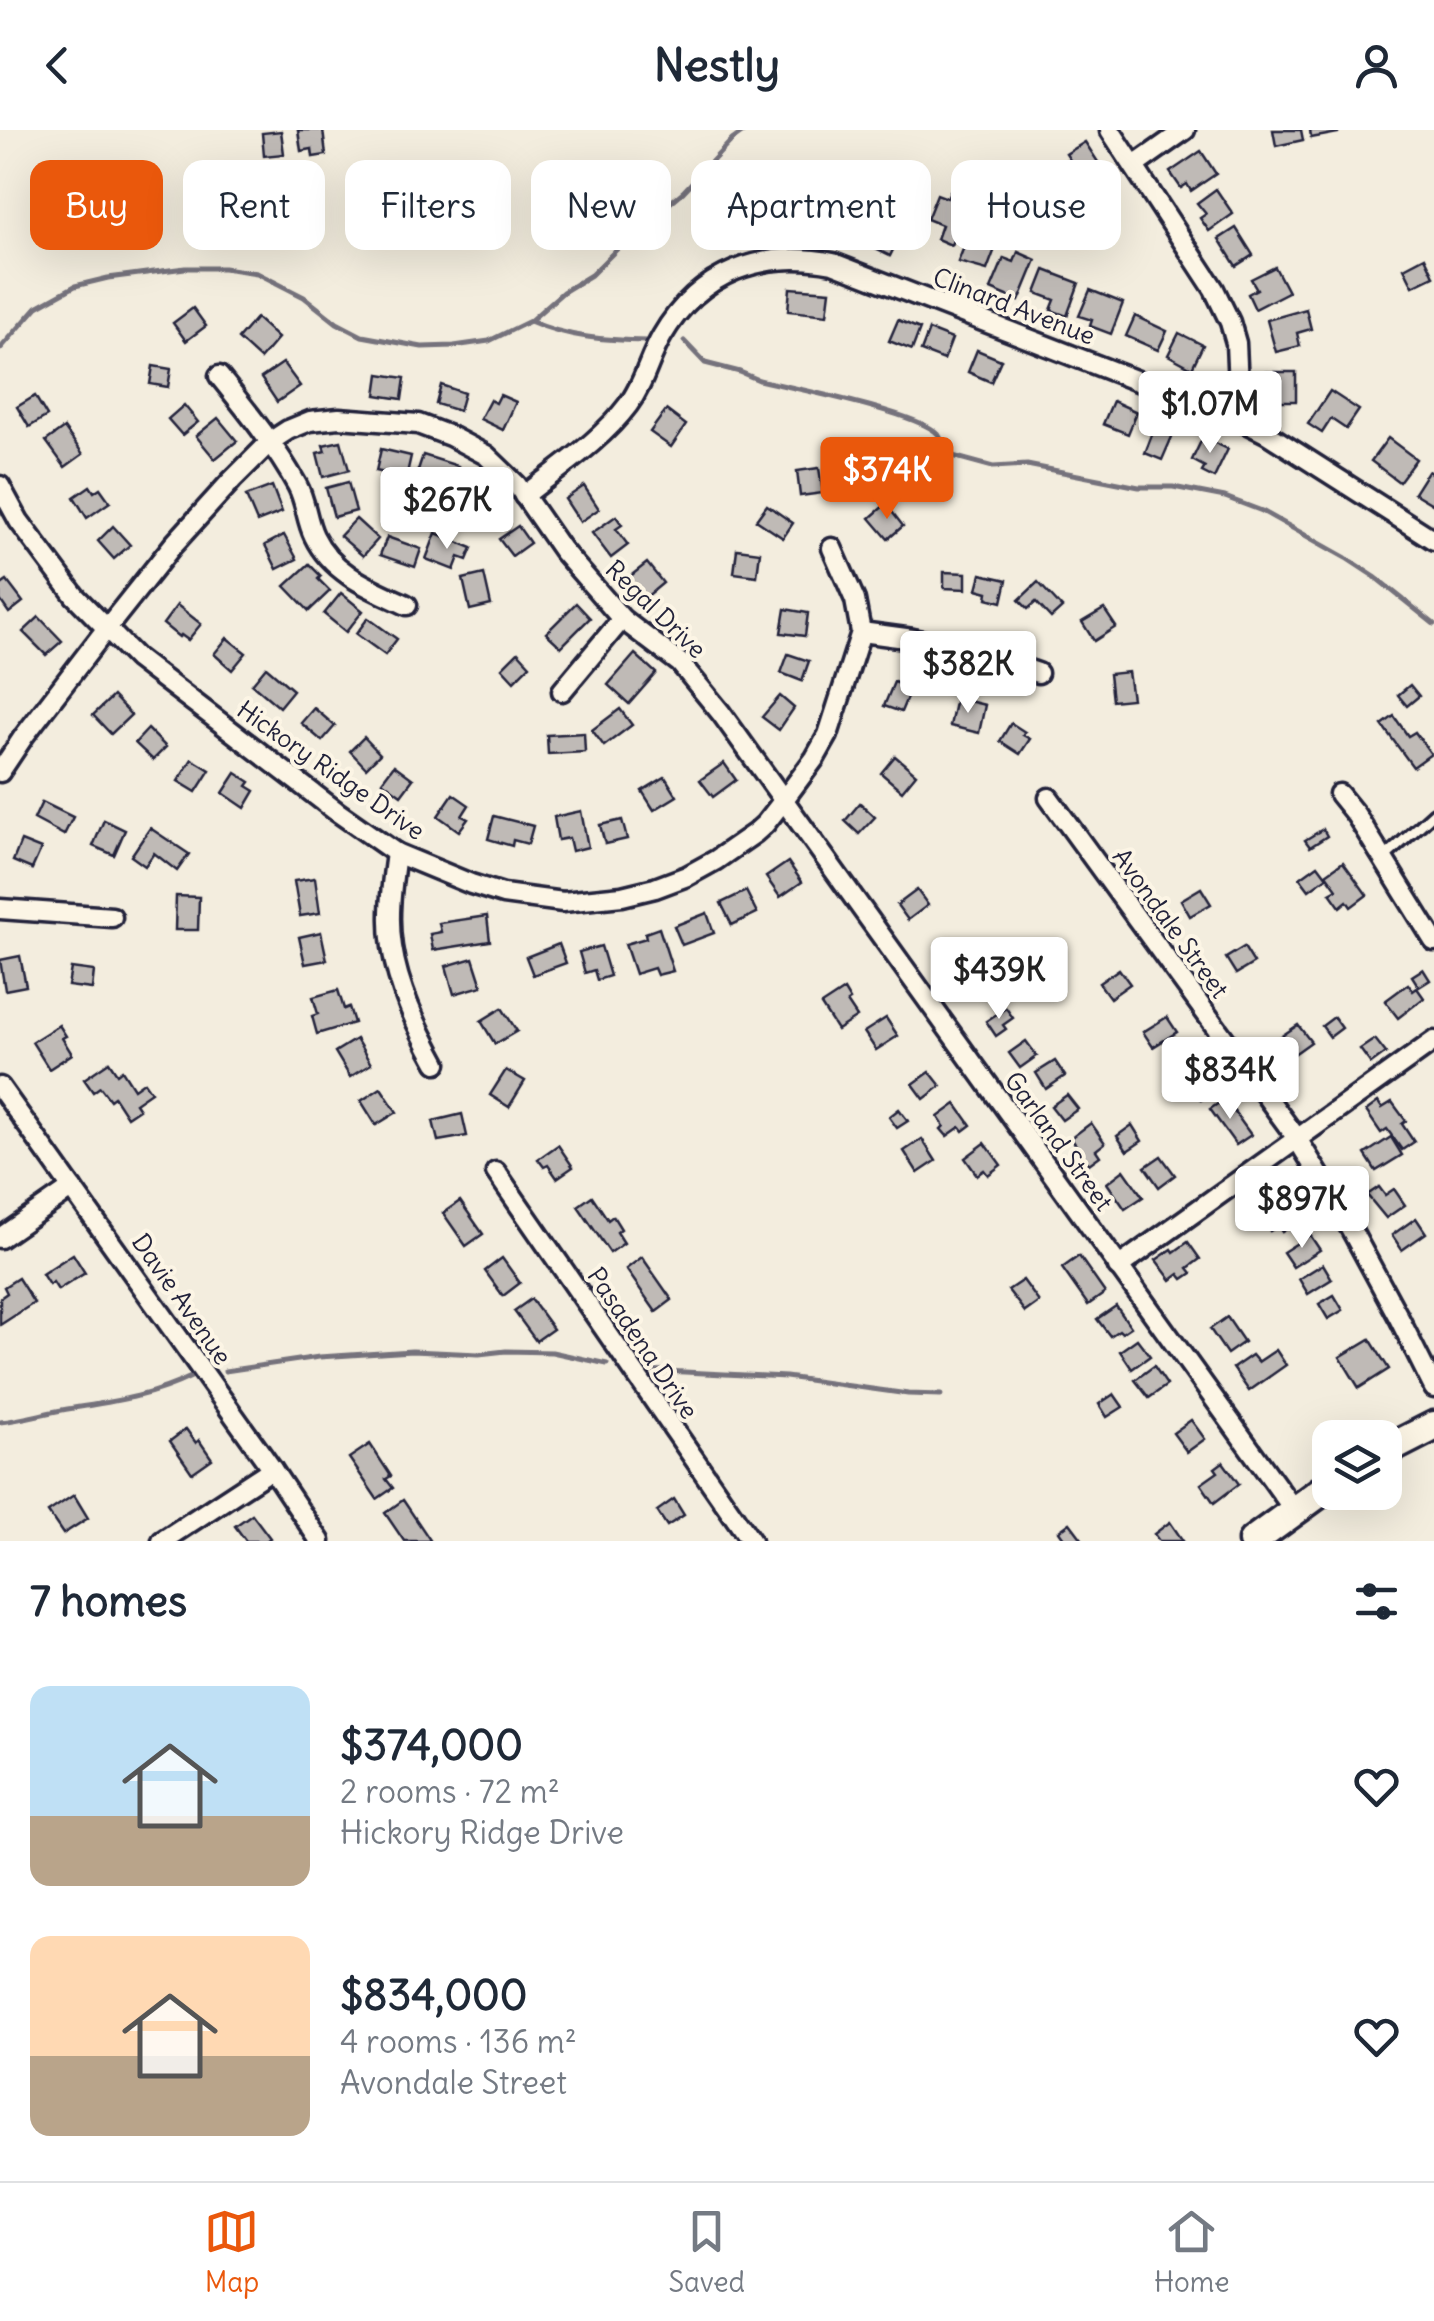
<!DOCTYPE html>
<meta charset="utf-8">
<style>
body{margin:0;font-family:Delius,sans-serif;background:#f2f2f3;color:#1f2937;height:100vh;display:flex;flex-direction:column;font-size:38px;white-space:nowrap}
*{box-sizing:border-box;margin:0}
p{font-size:32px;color:#747a83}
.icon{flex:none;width:55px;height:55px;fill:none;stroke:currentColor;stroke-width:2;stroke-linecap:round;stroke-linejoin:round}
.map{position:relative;height:1411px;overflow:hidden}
.drawer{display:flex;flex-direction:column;background:#fff;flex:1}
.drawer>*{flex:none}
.top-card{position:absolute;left:30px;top:30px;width:1375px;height:90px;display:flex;gap:20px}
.controls{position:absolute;left:1312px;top:1290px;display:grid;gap:20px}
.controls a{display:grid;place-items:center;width:90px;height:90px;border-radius:20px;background:#fff;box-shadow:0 10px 40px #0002;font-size:50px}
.price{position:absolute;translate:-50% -85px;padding:0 22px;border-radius:10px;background:#fff;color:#222;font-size:32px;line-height:65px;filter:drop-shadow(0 2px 5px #0008)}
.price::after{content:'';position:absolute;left:50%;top:60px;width:30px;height:22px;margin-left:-15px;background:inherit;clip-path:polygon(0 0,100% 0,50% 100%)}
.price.active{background:#ea580c;color:#fff}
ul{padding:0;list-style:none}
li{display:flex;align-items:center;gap:30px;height:250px;padding:0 30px}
li span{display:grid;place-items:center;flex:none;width:280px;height:200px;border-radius:20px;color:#555}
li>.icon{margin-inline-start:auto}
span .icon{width:120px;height:120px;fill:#fffc;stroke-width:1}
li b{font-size:42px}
h2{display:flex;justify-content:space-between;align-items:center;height:120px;padding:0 30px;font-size:42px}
.pill{padding:0 35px;border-radius:20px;background:#fff;box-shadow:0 10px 40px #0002;font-size:35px;line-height:90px}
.pill.active{background:#ea580c;color:#fff}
header{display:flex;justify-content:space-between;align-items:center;height:130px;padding:0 30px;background:#fff;font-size:45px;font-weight:700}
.tab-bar{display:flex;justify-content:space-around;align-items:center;height:140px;border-top:2px solid #e0e1e3;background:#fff;font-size:28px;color:#747a83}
.tab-bar a{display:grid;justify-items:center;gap:5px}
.tab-bar .active{color:#ea580c}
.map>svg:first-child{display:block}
</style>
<header><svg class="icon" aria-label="back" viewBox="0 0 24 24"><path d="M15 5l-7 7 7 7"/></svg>Nestly<svg class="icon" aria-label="person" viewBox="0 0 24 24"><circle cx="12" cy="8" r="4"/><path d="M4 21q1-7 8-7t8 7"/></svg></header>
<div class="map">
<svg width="1434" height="1411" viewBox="0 0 1434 1411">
<rect width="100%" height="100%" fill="#f3edde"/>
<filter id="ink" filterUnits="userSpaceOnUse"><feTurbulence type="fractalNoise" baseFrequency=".01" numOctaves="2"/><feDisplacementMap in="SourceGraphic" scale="20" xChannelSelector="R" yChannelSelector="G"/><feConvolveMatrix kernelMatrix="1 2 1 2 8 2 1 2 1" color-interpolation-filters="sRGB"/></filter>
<g filter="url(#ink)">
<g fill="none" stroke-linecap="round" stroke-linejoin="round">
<g stroke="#75727b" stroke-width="5">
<path d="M530 191C568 208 606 210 647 211"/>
<path d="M684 211 705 233 740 242 759 250C793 258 919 283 938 304 942 310 946 319 949 325L993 337 1027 335 1139 357H1173L1225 367 1262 381 1346 428 1375 447 1434 494"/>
<polyline points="0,219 37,177 75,156 108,148 185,138 224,138 257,143 304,167 337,193 362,206 422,217 454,216 489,211 530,191 563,162 591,145 629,107 683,62 732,10 746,0"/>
<polyline points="644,1240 786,1247 908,1264 941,1265"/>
<polyline points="225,1241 319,1227 412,1221 479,1224 506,1221 552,1222 607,1234"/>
<path d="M0 1292C21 1290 41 1284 62 1280 108 1272 148 1268 191 1247"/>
</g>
</g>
<g fill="#bfbab6" stroke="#22223b" stroke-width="2.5">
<polygon points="298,0 323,0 326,25 313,27 312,19 301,21"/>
<polygon points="1273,0 1301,0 1303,10 1276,16"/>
<polygon points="1310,0 1338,0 1338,3 1311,8"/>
<polygon points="281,1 284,24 264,26 262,3"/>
<polygon points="1085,12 1098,32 1079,44 1066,24"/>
<polygon points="1201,21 1216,44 1191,61 1187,54 1181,58 1170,42"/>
<polygon points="752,52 756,62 763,60 770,81 729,95 721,72 745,64 743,55"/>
<polygon points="794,55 821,57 820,81 793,80"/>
<polygon points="1216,59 1233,84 1209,101 1200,88 1206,84 1197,73"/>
<polygon points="950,61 961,65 958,72 967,76 951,115 937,109 942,95 927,89 937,64 947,68"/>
<polygon points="846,65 871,73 863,98 838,89"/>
<polygon points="880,88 903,99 890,126 867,115"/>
<polygon points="1236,98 1253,125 1236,136 1219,109"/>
<polygon points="971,99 998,111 987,140 958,132"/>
<polygon points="1018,122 1036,130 1019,171 991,159 1004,128 1014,132"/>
<polygon points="1425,127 1434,146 1413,156 1404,138"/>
<polygon points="1275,137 1288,162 1255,179 1248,164 1257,159 1251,149"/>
<polygon points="1045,140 1079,153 1067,186 1051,180 1055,170 1036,163"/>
<polygon points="790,158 830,161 827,185 788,181"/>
<polygon points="1090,160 1123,173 1111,204 1090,196 1092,190 1079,186"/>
<polygon points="193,178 206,196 186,211 173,193"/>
<polygon points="1306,179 1311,199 1297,203 1300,216 1276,222 1267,190"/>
<polygon points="1135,186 1167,201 1158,220 1126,206"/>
<polygon points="256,188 278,208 260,229 238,209"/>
<polygon points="898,190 920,199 912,220 889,211"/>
<polygon points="929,200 952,209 944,230 921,221"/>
<polygon points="1179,203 1203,215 1192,238 1168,225"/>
<polygon points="977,220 1001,230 991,252 968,242"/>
<polygon points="283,233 300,256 277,272 261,248"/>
<polygon points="153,236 171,239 168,257 150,254"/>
<rect x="1266" y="242" width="30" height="29"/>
<polygon points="379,244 405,248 402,269 376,265"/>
<polygon points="441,255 464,263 459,281 436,274"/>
<polygon points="1330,261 1359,280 1346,299 1331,289 1322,303 1308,294"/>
<polygon points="500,265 516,272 503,300 480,289 490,270 496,273"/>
<polygon points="35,266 47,286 29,297 17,277"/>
<polygon points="1113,271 1137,282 1128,304 1103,294"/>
<polygon points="184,275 198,292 182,305 168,289"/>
<polygon points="666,280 686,295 671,317 650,302"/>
<polygon points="218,288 237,311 215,329 196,306"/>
<polygon points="1157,292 1175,300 1162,330 1145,323"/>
<polygon points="64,298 83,324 65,337 46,311"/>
<polygon points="1203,307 1228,319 1214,348 1202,342 1205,337 1192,330"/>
<polygon points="1388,308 1416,329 1399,352 1371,331"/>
<polygon points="341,311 349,340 323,347 317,323 325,321 323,315"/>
<polygon points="381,319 411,326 406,348 376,341"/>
<polygon points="423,325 458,336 452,354 417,343"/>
<polygon points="819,338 823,363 800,366 797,341"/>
<polygon points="1428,341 1434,345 1434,375 1414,363"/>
<polygon points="348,352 356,381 334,387 326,358"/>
<polygon points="485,352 502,376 486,388 468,364"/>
<polygon points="90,356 94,362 100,358 110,372 87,388 74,367"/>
<polygon points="272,356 282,382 257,392 246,366"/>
<polygon points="584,356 599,379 580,392 565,369"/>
<polygon points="886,374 903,396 888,409 870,388"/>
<polygon points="767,375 793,393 783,408 756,390"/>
<polygon points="616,386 622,395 616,399 628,415 611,428 592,403"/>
<polygon points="356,389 378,409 363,426 340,406"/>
<polygon points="113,396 130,415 114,429 98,411"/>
<polygon points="518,396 530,413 512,426 499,409"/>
<polygon points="436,403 472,418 467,430 459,427 454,440 426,429"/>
<polygon points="284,405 297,429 277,439 265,415"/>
<polygon points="387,407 421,419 415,437 380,425"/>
<polygon points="737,419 760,422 757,446 734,443"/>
<polygon points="647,433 663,453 645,468 628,448"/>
<polygon points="309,434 321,446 318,449 330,461 309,481 285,456"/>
<polygon points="944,442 966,443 966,459 944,458"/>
<polygon points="484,444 491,475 470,480 463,449"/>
<polygon points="981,444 1007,450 1002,472 987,468 988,462 977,459"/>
<polygon points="7,451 23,472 9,483 0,470 0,456"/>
<polygon points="1038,452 1062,478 1051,488 1036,472 1028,479 1019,470"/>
<polygon points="341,463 363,481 346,502 324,484"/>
<polygon points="576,473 590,488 561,517 546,503"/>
<polygon points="177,475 201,494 188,510 181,505 179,507 163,494"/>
<polygon points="785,479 808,483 805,506 781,503"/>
<polygon points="1104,479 1116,497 1094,511 1082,492"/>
<polygon points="39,487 62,511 46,525 23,502"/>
<polygon points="368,488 397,509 385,525 356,504"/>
<polygon points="227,508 246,523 232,540 214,524"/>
<polygon points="518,522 530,535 514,551 502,538"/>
<polygon points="635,524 656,543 629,574 608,555"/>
<polygon points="788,524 809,531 802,551 781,543"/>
<polygon points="266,537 293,560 279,577 252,554"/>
<polygon points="1128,542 1132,569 1112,571 1109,544"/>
<polygon points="894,552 911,558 901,582 884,576"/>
<polygon points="1410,555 1419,566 1407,576 1398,565"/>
<polygon points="113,566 131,585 111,604 93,585"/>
<polygon points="780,566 794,578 779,600 762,587"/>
<polygon points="956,568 985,575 979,603 950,596"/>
<polygon points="314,578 335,596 322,611 301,593"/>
<polygon points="620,579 632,595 604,616 592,600"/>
<polygon points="1394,586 1408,606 1415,602 1431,624 1413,637 1382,595"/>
<polygon points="1011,593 1025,602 1023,605 1030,609 1020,624 1000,611"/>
<polygon points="148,599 166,617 153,630 135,613"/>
<polygon points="584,603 585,622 548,624 547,605"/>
<polygon points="364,607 380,624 366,638 350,621"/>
<polygon points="895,626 916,644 902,661 881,643"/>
<polygon points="192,629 210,640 196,662 178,651"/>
<polygon points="724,633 736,650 713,667 700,650"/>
<polygon points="394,635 413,649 401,665 382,651"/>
<polygon points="236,643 250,652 247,656 255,661 245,678 223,663"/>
<polygon points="665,647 677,666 654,680 642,661"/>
<polygon points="453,664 469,675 462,686 468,689 459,701 438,686"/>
<polygon points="42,672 73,687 64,705 34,689"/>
<polygon points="860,673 875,687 859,704 845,691"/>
<polygon points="581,681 588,717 572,721 569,708 558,710 554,687"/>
<polygon points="494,686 533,696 528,714 513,710 512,716 488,709"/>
<polygon points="104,690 125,700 114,725 93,716"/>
<polygon points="622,690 627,709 605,714 600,695"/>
<polygon points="150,698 189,724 177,741 154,723 145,736 131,726"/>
<polygon points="1323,699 1327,706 1310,717 1305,710"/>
<polygon points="21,711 41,719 32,739 13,731"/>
<polygon points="788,732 802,752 780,767 766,747"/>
<polygon points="1343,732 1367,765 1351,777 1347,771 1340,777 1330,763 1337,759 1326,744"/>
<polygon points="1318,735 1327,747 1309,760 1300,748"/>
<polygon points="315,748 320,783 300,786 294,751"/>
<polygon points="1201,758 1211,774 1190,786 1181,770"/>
<polygon points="917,760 928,775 908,790 897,775"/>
<polygon points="746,761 757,783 732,795 721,773"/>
<polygon points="176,766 199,767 198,800 175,800"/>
<polygon points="707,783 714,803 682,815 674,796"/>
<polygon points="487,786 490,811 433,820 430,804 441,802 439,793"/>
<polygon points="659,798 673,841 657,845 654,838 635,844 625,814 646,808 645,803"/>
<polygon points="321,802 327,830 305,834 299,807"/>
<polygon points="559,814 566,833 533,845 526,827"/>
<polygon points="601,816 610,846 597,850 594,840 585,843 579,822"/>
<polygon points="1244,817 1254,833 1236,844 1226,828"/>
<polygon points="978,825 989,842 959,860 949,844"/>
<polygon points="20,826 26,856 5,860 0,830"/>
<polygon points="473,828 482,856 454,864 446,836"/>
<polygon points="71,838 94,841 92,859 68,856"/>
<polygon points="1119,839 1130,854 1110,868 1099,853"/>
<polygon points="1423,839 1430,850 1419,857 1412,846"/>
<polygon points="1408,854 1413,861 1417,858 1424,868 1398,888 1385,871"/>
<polygon points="338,860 344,879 349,877 354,893 317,904 312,886 318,884 313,867"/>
<polygon points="844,860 850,870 847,872 857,887 837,900 821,875"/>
<polygon points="502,878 517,901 495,914 481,891"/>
<polygon points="1006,878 1013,888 1003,895 1006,899 996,906 986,891"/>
<polygon points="1167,887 1177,902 1153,917 1143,902"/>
<polygon points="1334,887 1342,898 1330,907 1322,896"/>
<polygon points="886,888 898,906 876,920 864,902"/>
<polygon points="59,895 66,906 62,908 72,924 49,939 32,912"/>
<polygon points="1298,895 1311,912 1290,927 1277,909"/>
<polygon points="356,909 371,934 350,947 335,922"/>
<polygon points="1375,909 1386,923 1371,934 1360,919"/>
<polygon points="1186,910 1202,932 1184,945 1168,923"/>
<polygon points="1026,911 1037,926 1020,938 1009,923"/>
<polygon points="1055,931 1065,946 1046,959 1036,943"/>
<polygon points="109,932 117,944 122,940 134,959 144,952 151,962 135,973 139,979 127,987 114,967 110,970 100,957 93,962 84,949"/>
<polygon points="1205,937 1219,957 1201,970 1187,950"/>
<polygon points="506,940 525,951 509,977 490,965"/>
<polygon points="930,942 941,956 924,969 913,954"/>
<polygon points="381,958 397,982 376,995 361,971"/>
<polygon points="1067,965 1078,979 1062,990 1051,976"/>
<polygon points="1225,969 1251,1005 1236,1015 1210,979"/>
<polygon points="1378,972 1382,978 1392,972 1406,991 1402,994 1414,1012 1402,1020 1387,999 1381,1003 1366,981"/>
<polygon points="956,974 971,995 963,1001 960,997 947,1006 941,999 944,996 938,987"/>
<polygon points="899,979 908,991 897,998 889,987"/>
<polygon points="462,984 467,1006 438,1011 433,991"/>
<polygon points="1091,993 1105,1013 1096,1020 1100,1026 1089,1034 1071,1008"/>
<polygon points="1132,995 1142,1011 1127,1021 1117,1006"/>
<polygon points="1391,1007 1402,1025 1376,1041 1365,1024"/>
<polygon points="922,1009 936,1031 918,1043 904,1021"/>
<polygon points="985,1013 1001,1035 988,1045 984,1040 977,1045 965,1028"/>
<polygon points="558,1015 573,1037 557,1048 548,1035 544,1037 538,1029"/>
<polygon points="1161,1026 1175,1045 1159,1057 1145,1037"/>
<polygon points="1124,1040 1143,1067 1125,1079 1107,1053"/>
<polygon points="1379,1057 1385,1065 1394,1059 1405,1075 1386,1088 1367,1065"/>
<polygon points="592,1066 608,1090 613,1086 621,1099 617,1102 624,1113 610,1123 578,1076"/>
<polygon points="1298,1066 1310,1084 1282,1102 1278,1096 1270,1101 1263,1089"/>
<polygon points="460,1071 483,1104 466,1116 443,1083"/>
<polygon points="1416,1088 1426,1103 1402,1120 1392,1105"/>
<polygon points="1310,1105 1320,1120 1293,1137 1283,1122"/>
<polygon points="1188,1112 1200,1129 1188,1138 1192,1143 1183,1149 1179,1144 1171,1150 1156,1130 1172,1119 1174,1122"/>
<polygon points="73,1124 85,1143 58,1160 53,1152 49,1155 42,1144"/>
<polygon points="1079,1126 1105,1163 1088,1175 1062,1138"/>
<polygon points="642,1127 672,1170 656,1182 626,1139"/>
<polygon points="502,1128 520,1153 503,1166 485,1141"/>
<polygon points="1323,1134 1332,1149 1308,1164 1299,1149"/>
<polygon points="18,1148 34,1173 0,1195 0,1168 7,1163 4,1157"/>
<polygon points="1023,1150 1039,1172 1025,1182 1008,1160"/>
<polygon points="1334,1165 1343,1180 1328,1189 1319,1174"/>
<polygon points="531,1169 553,1199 536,1211 514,1181"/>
<polygon points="1116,1176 1131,1197 1122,1203 1119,1200 1110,1206 1097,1189"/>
<polygon points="1227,1187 1244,1212 1227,1224 1210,1199"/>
<polygon points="1137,1209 1150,1226 1132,1239 1120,1221"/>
<polygon points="1370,1209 1389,1239 1359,1258 1340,1227"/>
<polygon points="1276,1220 1286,1235 1249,1261 1233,1238 1252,1225 1258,1232"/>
<polygon points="1154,1236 1167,1255 1149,1268 1135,1250"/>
<polygon points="1114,1264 1123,1277 1107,1287 1099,1274"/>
<polygon points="1191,1290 1205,1309 1187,1322 1173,1303"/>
<polygon points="186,1299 196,1313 199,1310 212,1329 192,1343 170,1311"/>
<polygon points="370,1314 391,1346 386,1349 393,1358 377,1369 349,1328"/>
<polygon points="1223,1332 1239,1354 1214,1373 1201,1354 1218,1342 1215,1338"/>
<polygon points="74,1365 88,1388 63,1404 48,1382"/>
<polygon points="674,1369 684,1385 667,1396 657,1381"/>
<polygon points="403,1370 430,1410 429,1411 404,1411 385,1383"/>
<polygon points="252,1384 270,1408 266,1411 246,1411 235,1396"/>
<polygon points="1170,1392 1183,1411 1159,1411 1154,1404"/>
<polygon points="1070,1393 1082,1409 1079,1411 1066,1411 1059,1401"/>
</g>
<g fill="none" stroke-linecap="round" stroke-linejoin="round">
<defs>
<polyline id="service" points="1383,729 1434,683"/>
<g id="minor">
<polyline points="1110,0 1214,159 1230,192 1236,213 1238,257 1228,286"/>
<polyline points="1134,36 1185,0"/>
<path d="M219 246C247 281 275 315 297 355 306 371 306 390 314 406 332 444 372 459 407 475"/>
<polyline points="0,356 19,391 75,466 136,528 336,681 396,723 471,754 503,764 563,772 622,766 655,758 687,746 716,730 755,703 765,694 783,671 815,628 828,605 861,502 855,470 832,418"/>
<path d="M524 366C559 338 601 311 628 275 644 254 649 228 662 206 699 142 763 119 833 133L1246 293 1266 303 1434 410"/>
<polyline points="861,502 913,509 969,520 1038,543"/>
<polyline points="562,561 622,489"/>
<polyline points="0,642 24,606 107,498 173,415 232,350 271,311 288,300 310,291 339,288 418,294 450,306 486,325 517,355 562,420 622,489 680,533 721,583 1294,1380"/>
<polyline points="1339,664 1356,685 1434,811"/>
<polyline points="1049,668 1296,1007 1341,1081 1399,1188 1434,1258"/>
<path d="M396 723C392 754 387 786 392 817 398 858 417 897 437 933"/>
<polyline points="0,779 112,787"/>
<polyline points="0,957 272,1339 320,1411"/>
<polyline points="496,1042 751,1411"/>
<polyline points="0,1108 72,1058"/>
<polyline points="1118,1137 1434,911"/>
<polyline points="162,1411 272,1339"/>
</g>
<g id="primary">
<polyline points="1385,1321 1434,1296"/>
<polyline points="1253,1411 1330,1355"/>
</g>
</defs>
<use href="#service" stroke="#22223b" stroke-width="16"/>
<use href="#minor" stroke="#22223b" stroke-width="25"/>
<use href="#primary" stroke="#22223b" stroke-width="35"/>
<use href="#service" stroke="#fcf5e5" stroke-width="9"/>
<use href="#minor" stroke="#fcf5e5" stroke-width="18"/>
<use href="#primary" stroke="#fcf5e5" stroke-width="28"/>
</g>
</g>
<g text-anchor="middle" stroke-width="8" stroke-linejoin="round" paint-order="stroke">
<g font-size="25" fill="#22223b" stroke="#fcf5e5">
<text transform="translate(1014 176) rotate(21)" y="9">Clinard Avenue</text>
<text transform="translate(656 479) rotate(44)" y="9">Regal Drive</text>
<text transform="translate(331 640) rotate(35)" y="9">Hickory Ridge Drive</text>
<text transform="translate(1171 793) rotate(54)" y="9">Avondale Street</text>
<text transform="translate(1059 1011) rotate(54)" y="9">Garland Street</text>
<text transform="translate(182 1169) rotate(55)" y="9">Davie Avenue</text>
<text transform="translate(643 1213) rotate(56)" y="9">Pasadena Drive</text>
</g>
</g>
</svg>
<div class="controls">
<a><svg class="icon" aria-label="layers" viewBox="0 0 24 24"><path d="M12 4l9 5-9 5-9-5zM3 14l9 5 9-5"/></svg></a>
</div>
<b class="price" style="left:1210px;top:326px">$1.07M</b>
<b class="price active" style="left:887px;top:392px">$374K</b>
<b class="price" style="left:447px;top:422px">$267K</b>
<b class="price" style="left:968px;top:586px">$382K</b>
<b class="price" style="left:999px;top:892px">$439K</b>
<b class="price" style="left:1230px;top:992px">$834K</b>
<b class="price" style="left:1302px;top:1121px">$897K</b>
<div class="top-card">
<a class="pill active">Buy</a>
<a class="pill">Rent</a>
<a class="pill">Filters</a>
<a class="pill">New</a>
<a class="pill">Apartment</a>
<a class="pill">House</a>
</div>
</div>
<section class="drawer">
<h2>7 homes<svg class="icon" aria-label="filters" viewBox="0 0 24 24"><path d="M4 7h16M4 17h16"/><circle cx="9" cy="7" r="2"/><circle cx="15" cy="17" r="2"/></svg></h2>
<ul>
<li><span style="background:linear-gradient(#bfe0f5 65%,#b9a48a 0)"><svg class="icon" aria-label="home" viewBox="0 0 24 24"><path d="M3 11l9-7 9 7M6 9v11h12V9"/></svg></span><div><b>$374,000</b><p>2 rooms · 72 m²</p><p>Hickory Ridge Drive</p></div><svg class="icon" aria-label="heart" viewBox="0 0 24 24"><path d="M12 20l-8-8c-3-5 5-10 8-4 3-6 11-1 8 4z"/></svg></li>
<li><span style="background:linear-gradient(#ffd9b3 60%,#b9a48a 0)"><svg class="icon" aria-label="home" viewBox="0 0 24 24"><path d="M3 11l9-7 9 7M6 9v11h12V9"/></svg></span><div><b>$834,000</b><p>4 rooms · 136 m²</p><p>Avondale Street</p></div><svg class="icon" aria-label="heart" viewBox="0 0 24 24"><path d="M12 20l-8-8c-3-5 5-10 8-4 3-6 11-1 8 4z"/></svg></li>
</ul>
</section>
<nav class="tab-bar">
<a class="active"><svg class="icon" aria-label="map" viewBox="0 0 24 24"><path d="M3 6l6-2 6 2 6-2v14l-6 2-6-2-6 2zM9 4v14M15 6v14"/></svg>Map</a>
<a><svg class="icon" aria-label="saved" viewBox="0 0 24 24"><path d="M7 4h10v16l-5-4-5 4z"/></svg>Saved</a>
<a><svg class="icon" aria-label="home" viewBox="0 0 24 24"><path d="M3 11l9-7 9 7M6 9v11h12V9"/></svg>Home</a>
</nav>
